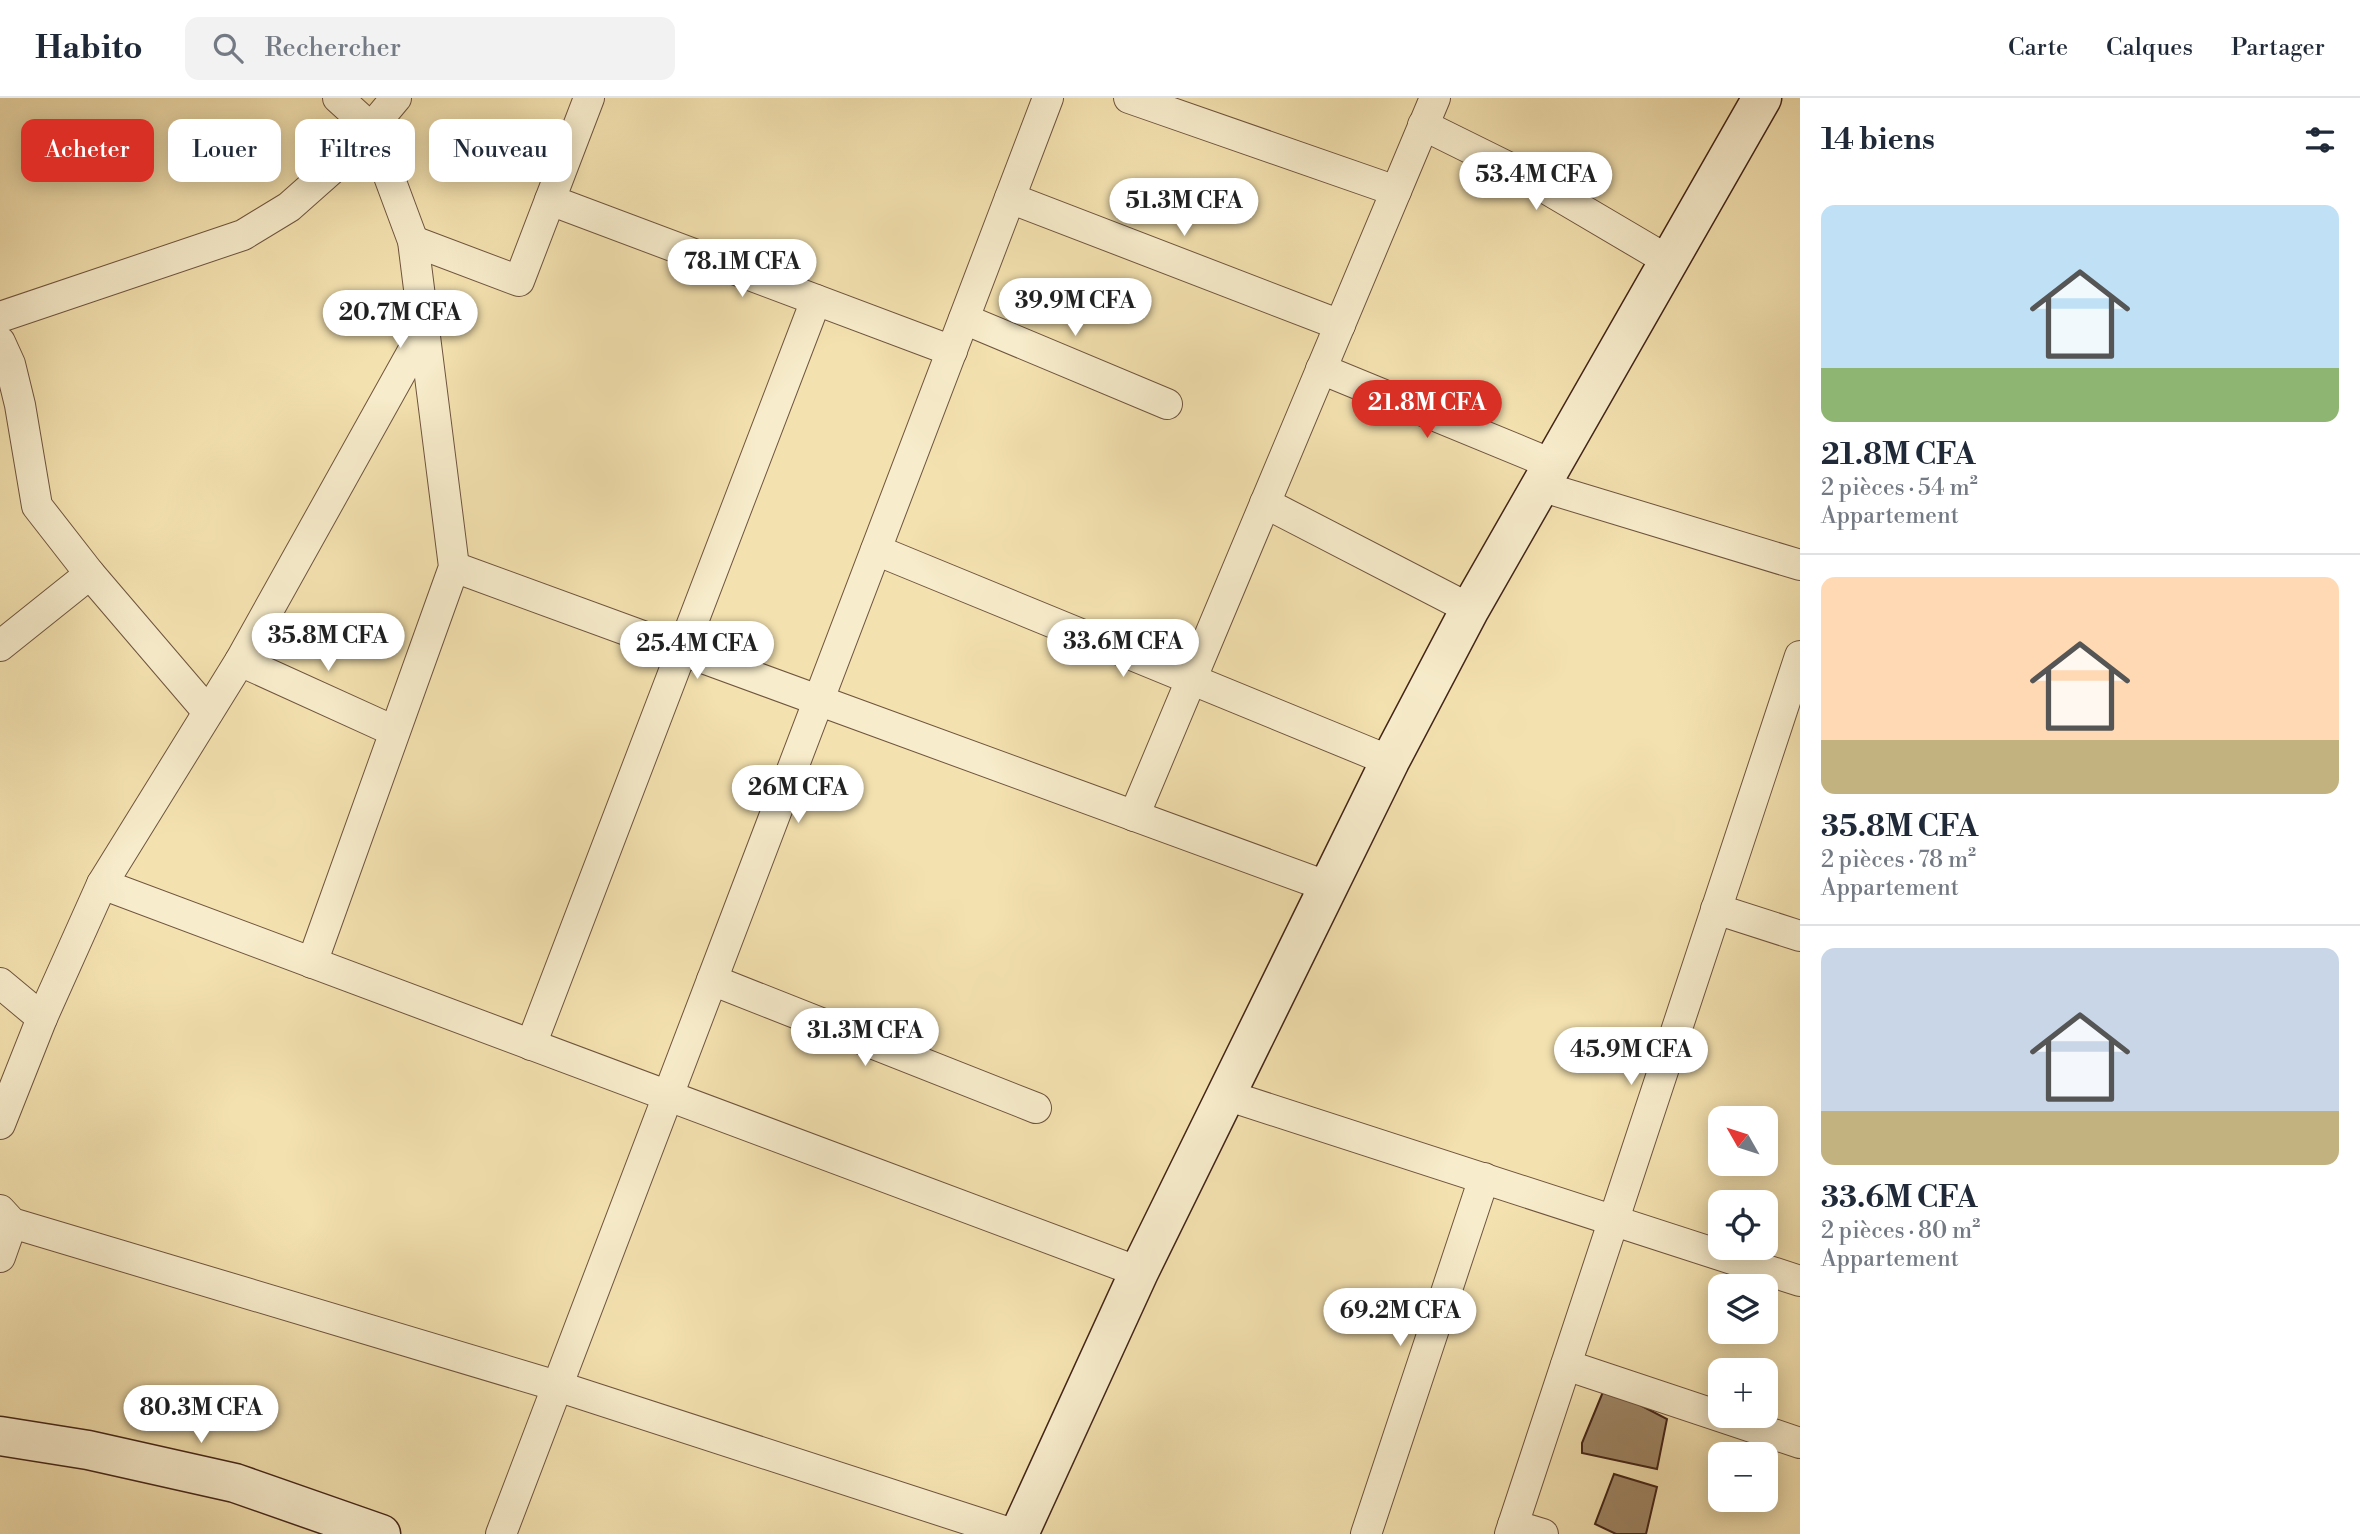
<!DOCTYPE html>
<html lang="fr">
<meta charset="utf-8">
<style>
body{margin:0;font-family:"Libre Bodoni",serif;background:#f2f2f3;color:#1f2937;height:100vh;display:flex;flex-direction:column;font-size:26px;white-space:nowrap}
*{box-sizing:border-box;margin:0}
p{font-size:23px;color:#747a83}
.icon{flex:none;width:38px;height:38px;fill:none;stroke:currentColor;stroke-width:2;stroke-linecap:round;stroke-linejoin:round}
.map{position:relative;flex:1;overflow:hidden}
.sheet{display:flex;flex-direction:column;background:#fff;width:560px}
.sheet>*{flex:none}
.top-card{position:absolute;left:21px;top:21px;width:665px;height:63px;display:flex;gap:14px}
.needle{width:46px;rotate:309deg}
.controls{position:absolute;left:1708px;top:1008px;display:grid;gap:14px}
.controls a{display:grid;place-items:center;width:70px;height:70px;border-radius:14px;background:#fff;box-shadow:0 4px 18px #0003;font-size:35px}
.price{position:absolute;translate:-50% -60px;padding:0 16px;border-radius:24px;background:#fff;color:#222;font-size:23px;line-height:46px;filter:drop-shadow(0 2px 4px #0008)}
.price::after{content:'';position:absolute;left:50%;top:42px;width:21px;height:16px;margin-left:-10px;background:inherit;clip-path:polygon(0 0,100% 0,50% 100%)}
.price.current{background:#d93025;color:#fff}
ul{padding:0;list-style:none}
li{display:grid;align-content:center;gap:14px;height:371px;padding:0 21px}
li+li{border-top:2px solid #e0e1e3}
li span{display:grid;place-items:center;height:217px;border-radius:14px;color:#555}
li>.icon{margin-inline-start:auto}
span .icon{width:126px;height:126px;fill:#fffc;stroke-width:1}
li b{font-size:30px}
h2{display:flex;justify-content:space-between;align-items:center;height:84px;padding:0 21px;font-size:30px}
.pill{padding:0 24px;border-radius:14px;background:#fff;box-shadow:0 4px 18px #0003;font-size:24px;line-height:63px}
.pill.current{background:#d93025;color:#fff}
header{display:flex;align-items:center;gap:42px;box-sizing:border-box;height:98px;padding:0 35px;background:#fff;border-bottom:2px solid #e0e1e3}
header strong{font-size:33px}
nav{display:flex;gap:38px;margin-inline-start:auto;font-size:24px}
.search{width:490px;height:63px;background:#f2f2f3;display:flex;align-items:center;gap:18px;box-sizing:border-box;padding:0 24px;border-radius:14px;color:#747a83;font-size:26px}
main{display:flex;flex:1;min-height:0}
.map>svg:first-child{display:block}
</style>
<header>
<strong>Habito</strong>
<div class="search"><svg class="icon" aria-label="search" viewBox="0 0 24 24"><circle cx="10" cy="10" r="6"/><path d="M15 15l6 6"/></svg>Rechercher</div>
<nav><a>Carte</a><a>Calques</a><a>Partager</a></nav>
</header>
<main>
<div class="map">
<svg width="1800" height="1436" viewBox="0 0 1800 1436">
<rect width="100%" height="100%" fill="#f3e1af"/>
<filter id="stains"><feTurbulence type="fractalNoise" baseFrequency=".00286" numOctaves="4"/><feColorMatrix values="0 0 0 0 .2 0 0 0 0 .09 0 0 0 0 .02 0 0 0 .5 -.17"/></filter>
<radialGradient id="worn" r=".72"><stop offset=".6" stop-color="#630" stop-opacity="0"/><stop offset="1" stop-color="#630" stop-opacity=".3"/></radialGradient>
<g fill="#9f8767" stroke="#432518" stroke-width="2">
<polygon points="1605,1289 1667,1321 1657,1371 1582,1355 1582,1345"/>
<polygon points="1614,1376 1657,1389 1646,1436 1616,1436 1595,1426"/>
</g>
<g fill="none" stroke-linecap="round" stroke-linejoin="round">
<defs>
<g id="street">
<polyline points="1129,0 1396,93"/>
<polyline points="1423,27 1518,74 1669,163"/>
<polyline points="1010,100 1340,227"/>
<polyline points="550,102 952,253"/>
<polyline points="413,143 519,183 589,0"/>
<polyline points="0,219 243,137 289,109 333,70 371,30 396,0"/>
<polyline points="964,221 1167,306"/>
<polyline points="0,244 10,266 20,307 37,408 90,476 208,614"/>
<polyline points="1321,271 1552,366"/>
<polyline points="1540,388 1800,467"/>
<polyline points="1265,405 1470,511"/>
<polyline points="876,452 1390,663"/>
<polyline points="454,469 1329,789"/>
<polyline points="0,548 90,476"/>
<polyline points="240,563 394,633"/>
<polyline points="1134,718 1435,0"/>
<polyline points="102,786 1139,1174"/>
<polyline points="1716,811 1800,838"/>
<polyline points="312,865 454,469 413,143 371,30 338,0"/>
<polyline points="712,882 1036,1010"/>
<polyline points="0,885 42,920"/>
<polyline points="531,947 816,202"/>
<polyline points="1226,997 1800,1183"/>
<polyline points="0,1026 42,920 102,786 240,563 424,233"/>
<polyline points="0,1112 12,1125 557,1288 1013,1436"/>
<polyline points="0,1159 12,1125"/>
<polyline points="1566,1267 1800,1345"/>
<polyline points="1513,1427 1543,1436"/>
<polyline points="501,1436 1048,0"/>
<polyline points="1366,1436 1484,1080"/>
<polyline points="1510,1436 1800,558"/>
</g>
<g id="secondary">
<polyline points="0,1338 88,1352 235,1385 381,1436"/>
<polyline points="1019,1436 1139,1174 1390,663 1470,511 1762,0"/>
</g>
</defs>
<use href="#street" stroke="#6f543e" stroke-width="32"/>
<use href="#secondary" stroke="#432518" stroke-width="41"/>
<use href="#street" stroke="#f7eccb" stroke-width="30"/>
<use href="#secondary" stroke="#f7eccb" stroke-width="38"/>
</g>
<rect width="100%" height="100%" filter="url(#stains)"/>
<rect width="100%" height="100%" fill="url(#worn)"/>
</svg>
<div class="controls">
<a><svg class="needle" viewBox="-14 -14 28 28"><path d="M0-13l5 13h-10z" fill="#e53935"/><path d="M0 13l5-13h-10z" fill="#747a83"/></svg></a>
<a><svg class="icon" aria-label="locate" viewBox="0 0 24 24"><circle cx="12" cy="12" r="6"/><path d="M12 2v4M12 18v4M2 12h4M18 12h4"/></svg></a>
<a><svg class="icon" aria-label="layers" viewBox="0 0 24 24"><path d="M12 4l9 5-9 5-9-5zM3 14l9 5 9-5"/></svg></a>
<a>+</a>
<a>−</a>
</div>
<b class="price" style="left:1536px;top:114px">53.4M CFA</b>
<b class="price" style="left:1184px;top:140px">51.3M CFA</b>
<b class="price" style="left:742px;top:201px">78.1M CFA</b>
<b class="price" style="left:1075px;top:240px">39.9M CFA</b>
<b class="price" style="left:400px;top:252px">20.7M CFA</b>
<b class="price current" style="left:1427px;top:342px">21.8M CFA</b>
<b class="price" style="left:328px;top:575px">35.8M CFA</b>
<b class="price" style="left:1123px;top:581px">33.6M CFA</b>
<b class="price" style="left:697px;top:583px">25.4M CFA</b>
<b class="price" style="left:798px;top:727px">26M CFA</b>
<b class="price" style="left:865px;top:970px">31.3M CFA</b>
<b class="price" style="left:1631px;top:989px">45.9M CFA</b>
<b class="price" style="left:1400px;top:1250px">69.2M CFA</b>
<b class="price" style="left:201px;top:1347px">80.3M CFA</b>
<div class="top-card">
<a class="pill current">Acheter</a>
<a class="pill">Louer</a>
<a class="pill">Filtres</a>
<a class="pill">Nouveau</a>
</div>
</div>
<section class="sheet">
<h2>14 biens<svg class="icon" aria-label="filters" viewBox="0 0 24 24"><path d="M4 7h16M4 17h16"/><circle cx="9" cy="7" r="2"/><circle cx="15" cy="17" r="2"/></svg></h2>
<ul>
<li><span style="background:linear-gradient(#bfe0f5 75%,#8fb573 0)"><svg class="icon" aria-label="home" viewBox="0 0 24 24"><path d="M3 11l9-7 9 7M6 9v11h12V9"/></svg></span><div><b>21.8M CFA</b><p>2 pièces · 54 m²</p><p>Appartement</p></div></li>
<li><span style="background:linear-gradient(#ffd9b3 75%,#c2b280 0)"><svg class="icon" aria-label="home" viewBox="0 0 24 24"><path d="M3 11l9-7 9 7M6 9v11h12V9"/></svg></span><div><b>35.8M CFA</b><p>2 pièces · 78 m²</p><p>Appartement</p></div></li>
<li><span style="background:linear-gradient(#c9d6e8 75%,#c2b280 0)"><svg class="icon" aria-label="home" viewBox="0 0 24 24"><path d="M3 11l9-7 9 7M6 9v11h12V9"/></svg></span><div><b>33.6M CFA</b><p>2 pièces · 80 m²</p><p>Appartement</p></div></li>
</ul>
</section>
</main>
